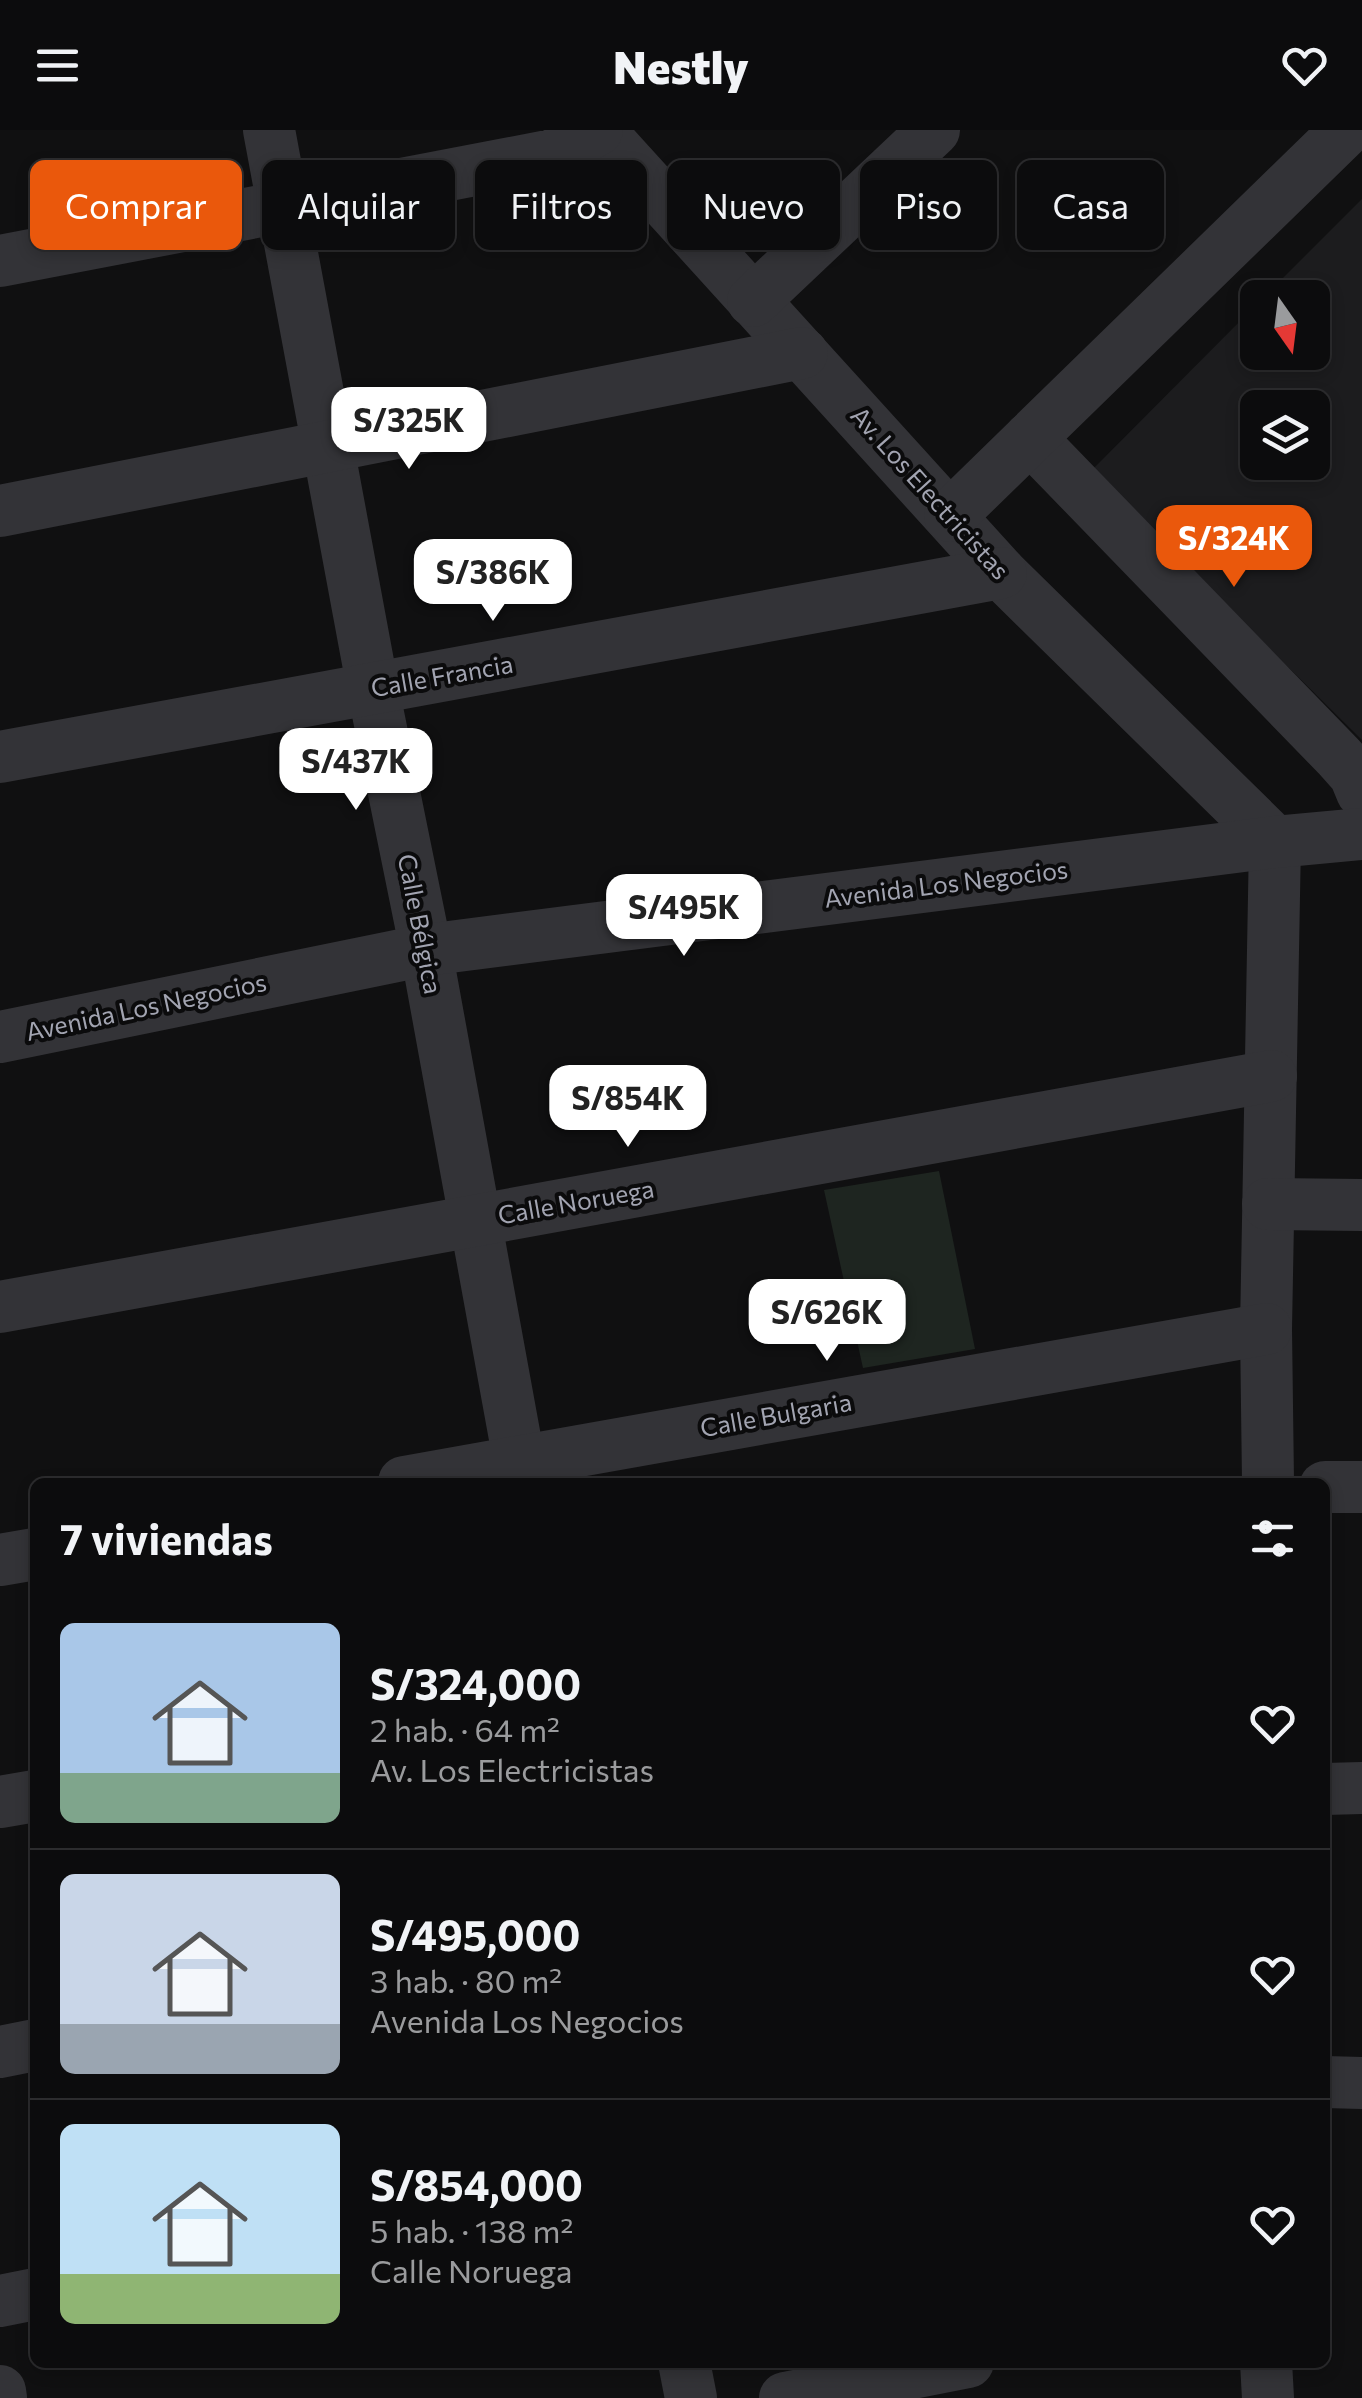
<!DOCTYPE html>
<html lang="es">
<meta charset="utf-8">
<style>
body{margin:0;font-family:Commissioner,sans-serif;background:#151516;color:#f1f3f6;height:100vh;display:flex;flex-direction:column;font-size:38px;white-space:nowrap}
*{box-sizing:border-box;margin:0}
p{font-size:32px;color:#9a9b9d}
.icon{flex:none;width:55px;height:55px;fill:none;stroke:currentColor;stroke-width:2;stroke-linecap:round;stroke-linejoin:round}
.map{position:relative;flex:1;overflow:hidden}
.drawer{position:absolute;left:30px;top:1348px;width:1300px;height:890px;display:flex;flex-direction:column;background:#0c0c0d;border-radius:15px;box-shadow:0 5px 15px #0003,0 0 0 2px #2c2c2e}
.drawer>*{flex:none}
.hud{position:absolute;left:30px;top:30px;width:1302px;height:90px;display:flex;gap:20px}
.needle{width:65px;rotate:166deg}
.buttons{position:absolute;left:1240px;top:150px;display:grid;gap:20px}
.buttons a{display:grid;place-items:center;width:90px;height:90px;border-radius:15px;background:#0c0c0d;box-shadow:0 5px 15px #0003,0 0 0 2px #2c2c2e;font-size:50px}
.price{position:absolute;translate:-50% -85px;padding:0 22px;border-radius:20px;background:#fff;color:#222;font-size:32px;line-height:65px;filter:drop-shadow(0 2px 5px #0008)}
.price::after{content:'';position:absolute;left:50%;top:60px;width:30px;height:22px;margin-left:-15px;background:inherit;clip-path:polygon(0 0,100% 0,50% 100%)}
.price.current{background:#ea580c;color:#fff}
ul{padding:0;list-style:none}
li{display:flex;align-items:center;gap:30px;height:250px;padding:0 30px}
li+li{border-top:2px solid #2c2c2e}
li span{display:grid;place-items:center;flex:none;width:280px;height:200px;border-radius:15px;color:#555}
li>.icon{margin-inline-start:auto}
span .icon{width:120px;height:120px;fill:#fffc;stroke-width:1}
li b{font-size:42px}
h2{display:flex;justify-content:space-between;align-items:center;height:120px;padding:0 30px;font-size:42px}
.chip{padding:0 35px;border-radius:15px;background:#0c0c0d;box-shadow:0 5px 15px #0003,0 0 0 2px #2c2c2e;font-size:35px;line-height:90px}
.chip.current{background:#ea580c;color:#fff}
header{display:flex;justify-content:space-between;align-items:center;height:130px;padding:0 30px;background:#0c0c0d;font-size:45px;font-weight:800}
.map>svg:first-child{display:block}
</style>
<header><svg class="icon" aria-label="menu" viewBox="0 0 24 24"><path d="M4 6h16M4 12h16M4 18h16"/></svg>Nestly<svg class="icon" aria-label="heart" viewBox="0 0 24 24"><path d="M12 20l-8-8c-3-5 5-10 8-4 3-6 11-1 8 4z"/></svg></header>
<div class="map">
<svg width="1362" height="2268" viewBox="0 0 1362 2268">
<rect width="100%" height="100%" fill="#101011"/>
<path fill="#1c1c1e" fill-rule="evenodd" d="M1362 69V610L1090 342 1257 174 1258 222H1312V168L1264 167ZM1258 278H1312V332H1258Z"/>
<polygon fill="#1e2520" points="939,1041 975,1219 863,1238 824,1060"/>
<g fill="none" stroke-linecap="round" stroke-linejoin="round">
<g stroke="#333337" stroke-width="52">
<polyline points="269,0 373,559 426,820 523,1352"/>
<polyline points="599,0 1001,443 1275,712 1266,1199 1268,1352"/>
<polyline points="0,131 553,25 597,0"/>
<polyline points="753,171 934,0"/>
<polyline points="1030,308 1339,627 1355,645 1362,662"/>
<polyline points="0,381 802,223"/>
<polyline points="950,386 1346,0"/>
<polyline points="0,627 1001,443"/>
<polyline points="0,907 426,820 1275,712 1362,704"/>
<polyline points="1268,1074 1362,1075"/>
<polyline points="0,1177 1271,946"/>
<polyline points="404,1352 1266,1199"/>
<polyline points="1325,1357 1362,1357"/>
<polyline points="0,1430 35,1424"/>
<polyline points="1325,1659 1362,1658"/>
<polyline points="0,1672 35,1666"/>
<polyline points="0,1922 35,1915"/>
<polyline points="1325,1952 1362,1953"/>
<polyline points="0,2171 35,2164"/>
<polyline points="684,2232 691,2268"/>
<polyline points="1266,2232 1268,2268"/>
<polyline points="0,2261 1,2268"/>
<polyline points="785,2268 968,2232"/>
</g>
</g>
<g text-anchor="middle" stroke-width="8" stroke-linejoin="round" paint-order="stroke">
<g font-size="25" fill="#a2a4b1" stroke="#0b0b0c">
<text transform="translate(930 363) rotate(48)" y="9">Av. Los Electricistas</text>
<text transform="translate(442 546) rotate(-10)" y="9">Calle Francia</text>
<text transform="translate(946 754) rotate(-7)" y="9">Avenida Los Negocios</text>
<text transform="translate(420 794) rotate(79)" y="9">Calle Bélgica</text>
<text transform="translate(146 877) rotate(-12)" y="9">Avenida Los Negocios</text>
<text transform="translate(576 1072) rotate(-10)" y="9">Calle Noruega</text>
<text transform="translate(776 1285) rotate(-10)" y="9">Calle Bulgaria</text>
</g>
</g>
</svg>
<div class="buttons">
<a><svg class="needle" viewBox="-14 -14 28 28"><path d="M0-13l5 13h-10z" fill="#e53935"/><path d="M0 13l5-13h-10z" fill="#9a9b9d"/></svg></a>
<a><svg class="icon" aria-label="layers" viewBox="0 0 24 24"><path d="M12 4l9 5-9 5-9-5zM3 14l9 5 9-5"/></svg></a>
</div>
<b class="price" style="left:409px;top:342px">S/325K</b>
<b class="price current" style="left:1234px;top:460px">S/324K</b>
<b class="price" style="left:493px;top:494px">S/386K</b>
<b class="price" style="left:356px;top:683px">S/437K</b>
<b class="price" style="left:684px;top:829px">S/495K</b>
<b class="price" style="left:628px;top:1020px">S/854K</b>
<b class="price" style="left:827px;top:1234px">S/626K</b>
<div class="hud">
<a class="chip current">Comprar</a>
<a class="chip">Alquilar</a>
<a class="chip">Filtros</a>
<a class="chip">Nuevo</a>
<a class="chip">Piso</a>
<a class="chip">Casa</a>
</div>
<section class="drawer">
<h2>7 viviendas<svg class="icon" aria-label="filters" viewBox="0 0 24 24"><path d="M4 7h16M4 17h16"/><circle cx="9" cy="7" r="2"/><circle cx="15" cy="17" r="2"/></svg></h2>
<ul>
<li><span style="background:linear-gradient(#a9c7e8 75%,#7fa58c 0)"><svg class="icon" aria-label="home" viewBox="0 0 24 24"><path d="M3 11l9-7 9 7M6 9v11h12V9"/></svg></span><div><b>S/324,000</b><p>2 hab. · 64 m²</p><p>Av. Los Electricistas</p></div><svg class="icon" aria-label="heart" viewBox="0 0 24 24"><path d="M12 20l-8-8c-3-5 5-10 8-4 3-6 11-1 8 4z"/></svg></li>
<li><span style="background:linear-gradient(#c9d6e8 75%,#9aa5b1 0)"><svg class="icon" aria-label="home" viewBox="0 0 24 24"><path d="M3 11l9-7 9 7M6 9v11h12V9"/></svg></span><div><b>S/495,000</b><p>3 hab. · 80 m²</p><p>Avenida Los Negocios</p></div><svg class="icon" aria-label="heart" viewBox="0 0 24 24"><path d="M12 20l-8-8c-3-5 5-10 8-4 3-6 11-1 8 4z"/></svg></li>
<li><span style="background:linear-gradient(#bfe0f5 75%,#8fb573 0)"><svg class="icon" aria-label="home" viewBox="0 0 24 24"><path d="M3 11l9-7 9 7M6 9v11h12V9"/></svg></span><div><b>S/854,000</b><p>5 hab. · 138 m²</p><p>Calle Noruega</p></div><svg class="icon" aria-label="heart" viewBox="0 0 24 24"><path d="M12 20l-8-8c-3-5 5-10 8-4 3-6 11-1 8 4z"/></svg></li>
</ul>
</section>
</div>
